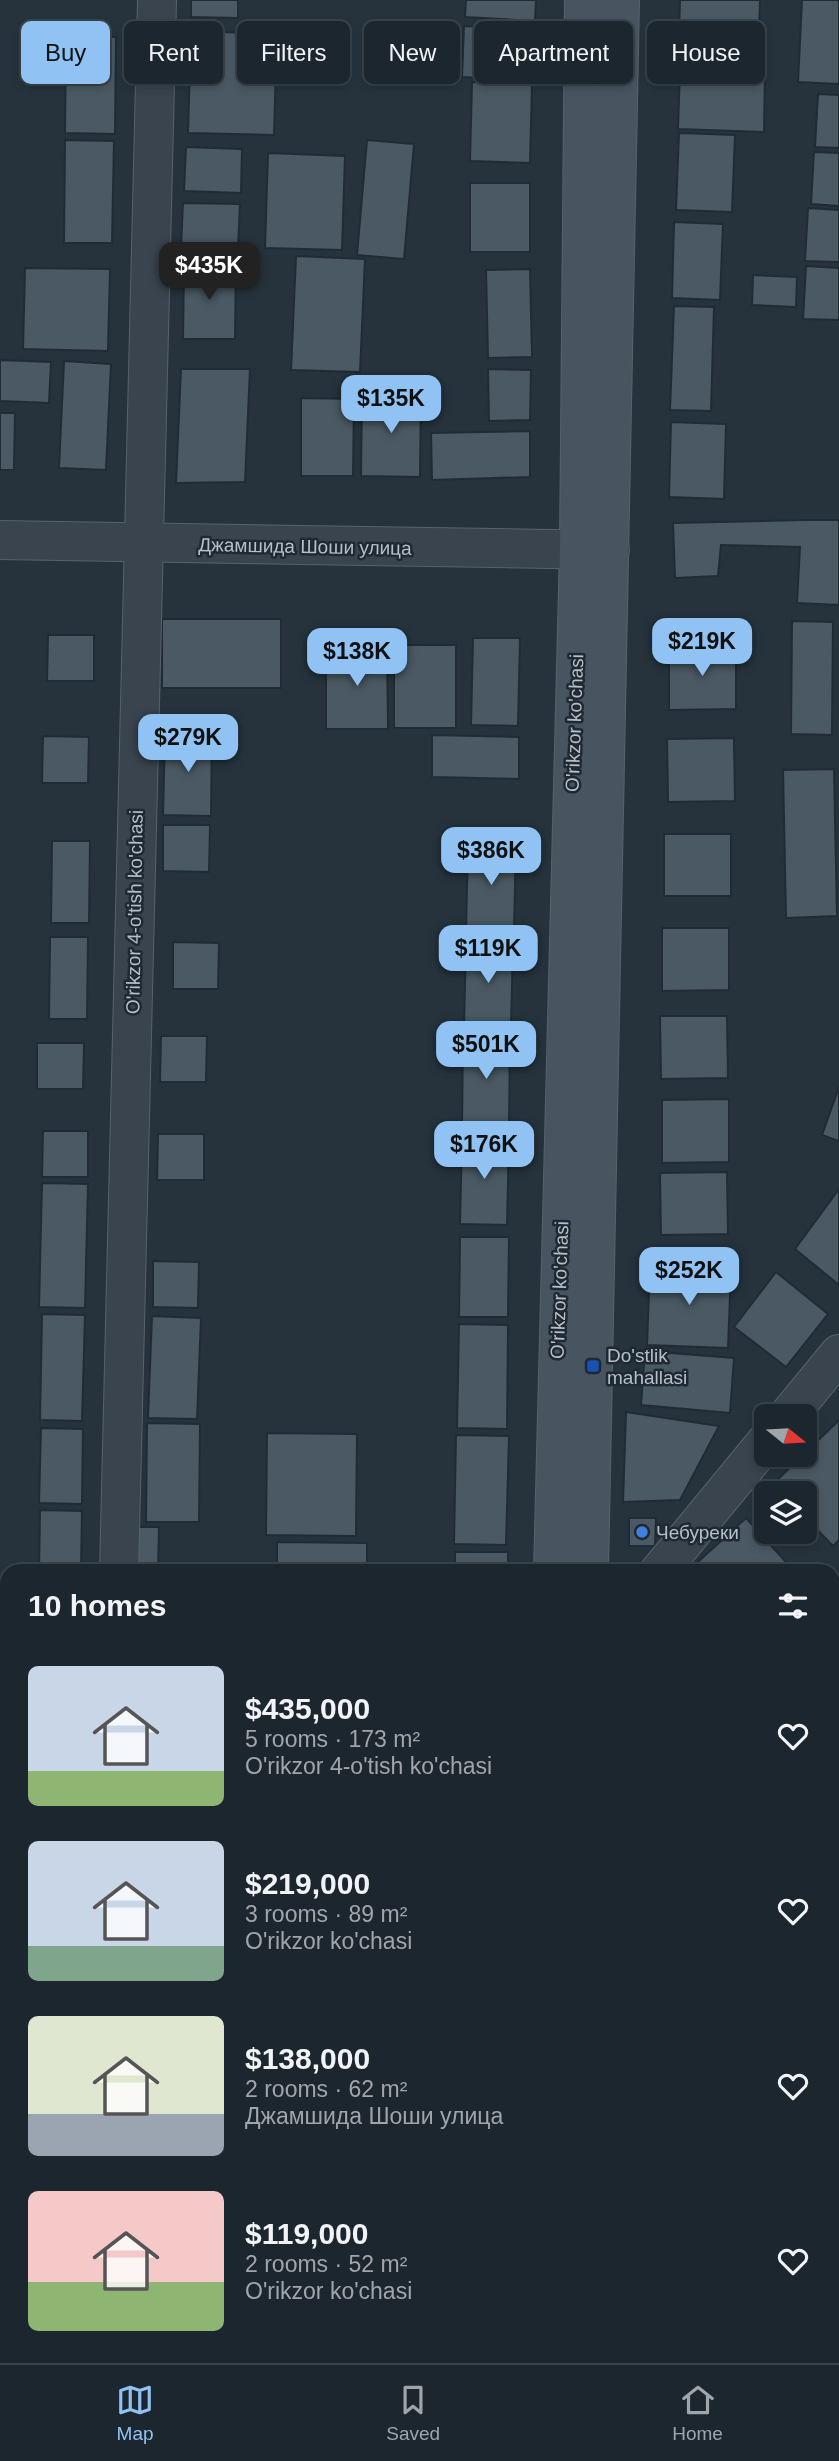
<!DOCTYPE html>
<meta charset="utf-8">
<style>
body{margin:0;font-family:Helvetica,sans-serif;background:#252e36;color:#f1f3f6;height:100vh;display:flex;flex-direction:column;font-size:26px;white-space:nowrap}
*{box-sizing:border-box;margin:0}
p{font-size:23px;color:#a0a5aa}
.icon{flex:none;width:38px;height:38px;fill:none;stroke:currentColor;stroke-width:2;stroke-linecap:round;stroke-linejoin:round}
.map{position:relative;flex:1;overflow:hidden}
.side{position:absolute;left:0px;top:1564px;width:840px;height:800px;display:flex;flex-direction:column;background:#1c262e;border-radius:21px 21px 0 0;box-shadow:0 4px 10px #0003,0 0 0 2px #3a434a}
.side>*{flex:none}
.guide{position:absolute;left:21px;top:21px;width:798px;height:63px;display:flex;gap:14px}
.needle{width:46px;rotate:108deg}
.fabs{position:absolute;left:754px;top:1404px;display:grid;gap:14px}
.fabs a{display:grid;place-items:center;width:63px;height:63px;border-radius:10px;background:#1c262e;box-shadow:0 4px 10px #0003,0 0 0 2px #3a434a;font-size:35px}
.price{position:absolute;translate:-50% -60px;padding:0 16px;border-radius:14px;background:#90c3f3;color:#111;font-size:23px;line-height:46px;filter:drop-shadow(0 2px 4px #0008)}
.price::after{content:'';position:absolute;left:50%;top:42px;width:21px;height:16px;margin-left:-10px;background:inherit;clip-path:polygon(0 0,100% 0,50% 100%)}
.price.current{background:#222;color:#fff}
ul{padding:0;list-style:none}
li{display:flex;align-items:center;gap:21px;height:175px;padding:0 28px}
li span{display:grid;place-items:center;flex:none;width:196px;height:140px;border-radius:10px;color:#555}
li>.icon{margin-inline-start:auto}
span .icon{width:84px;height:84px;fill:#fffc;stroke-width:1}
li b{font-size:30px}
h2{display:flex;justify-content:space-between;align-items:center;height:84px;padding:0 28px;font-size:30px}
.pill{padding:0 24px;border-radius:10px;background:#1c262e;box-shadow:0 4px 10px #0003,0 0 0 2px #3a434a;font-size:24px;line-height:63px}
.pill.current{background:#90c3f3;color:#111}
.menu{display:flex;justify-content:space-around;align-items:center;height:98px;border-top:2px solid #3a434a;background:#1c262e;font-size:19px;color:#a0a5aa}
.menu a{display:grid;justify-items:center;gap:4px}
.menu .current{color:#90c3f3}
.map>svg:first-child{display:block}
</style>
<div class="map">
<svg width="839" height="2363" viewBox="0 0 839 2363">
<rect width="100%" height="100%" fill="#26333d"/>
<g fill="#4a5963" stroke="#212b35" stroke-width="2">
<polygon points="191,0 238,0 238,18 191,17"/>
<polygon points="466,0 536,0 535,21 465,17"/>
<polygon points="680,0 760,0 758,66 678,64"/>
<polygon points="802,0 839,0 839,84 798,82"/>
<polygon points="464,26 535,29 532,81 462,77"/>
<polygon points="191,31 277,34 274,135 188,133"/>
<polygon points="66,36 116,37 115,134 65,133"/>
<polygon points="680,69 765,72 764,132 678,129"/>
<polygon points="472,82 532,84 530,163 470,161"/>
<polygon points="818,94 839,95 839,148 815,147"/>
<polygon points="679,133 735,135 732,212 676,210"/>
<polygon points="65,140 114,141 112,243 64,243"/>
<polygon points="367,140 414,144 404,259 357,255"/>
<polygon points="186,147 242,149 241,193 184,191"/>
<polygon points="814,152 839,153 839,206 811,204"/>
<polygon points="268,153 345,156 342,250 265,248"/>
<rect x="470" y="183" width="60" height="69"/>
<polygon points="183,203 240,204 238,248 181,247"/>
<polygon points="808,208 839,210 839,262 805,261"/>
<polygon points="674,222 723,224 720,300 672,298"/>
<polygon points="296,256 365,259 360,372 291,370"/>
<polygon points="184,265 236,265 235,339 183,339"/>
<polygon points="806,266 839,268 839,320 803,319"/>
<polygon points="25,268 110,269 108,351 23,349"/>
<polygon points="530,269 532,357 488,358 486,270"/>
<polygon points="753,275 797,277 796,307 752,305"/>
<polygon points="674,306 714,307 711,411 670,410"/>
<polygon points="0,360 51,362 49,403 0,401"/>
<polygon points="64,361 111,364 106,470 59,468"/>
<polygon points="181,369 250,369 245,482 176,483"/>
<polygon points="488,369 531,370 530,420 489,421"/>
<polygon points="362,394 421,394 420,477 361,476"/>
<polygon points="301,398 354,399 353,476 301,476"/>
<polygon points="0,413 15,413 14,470 0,470"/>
<polygon points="671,422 726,424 724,499 669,497"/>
<polygon points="530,431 530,477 432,480 431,433"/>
<polygon points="804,520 839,520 839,605 797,603 800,547 721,545 718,576 675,578 673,523"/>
<rect x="162" y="619" width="119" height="69"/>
<polygon points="792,621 833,622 832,735 791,734"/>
<polygon points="48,635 94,635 94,681 47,681"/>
<polygon points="473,638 520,638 518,726 471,725"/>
<rect x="394" y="645" width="62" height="83"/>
<polygon points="326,646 387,646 388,729 326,729"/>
<polygon points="736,647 736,709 669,710 669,648"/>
<polygon points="165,732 212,733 211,816 163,815"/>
<polygon points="432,735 519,737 519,779 432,777"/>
<polygon points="43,736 89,737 88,783 42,783"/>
<polygon points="734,738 735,801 668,802 667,739"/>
<polygon points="834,769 837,916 786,918 783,770"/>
<polygon points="163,825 210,825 209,872 163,871"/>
<rect x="664" y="834" width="67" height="62"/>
<polygon points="52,841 90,841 89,923 51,923"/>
<polygon points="468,843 516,844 514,931 466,930"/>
<polygon points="662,928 729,928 729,990 662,991"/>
<polygon points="50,937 88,937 87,1019 49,1019"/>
<polygon points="466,941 513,942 511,1029 464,1028"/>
<polygon points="173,942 219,943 218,989 173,989"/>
<polygon points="660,1016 727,1016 728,1078 661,1079"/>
<polygon points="161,1036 207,1036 206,1082 160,1082"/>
<polygon points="463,1037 510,1038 509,1125 462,1125"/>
<polygon points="37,1043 84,1043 83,1089 37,1089"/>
<polygon points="839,1087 839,1141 822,1135"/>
<polygon points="729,1099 729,1162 662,1163 662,1100"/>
<polygon points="43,1131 88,1131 88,1177 42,1177"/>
<polygon points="158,1134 204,1134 204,1180 157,1180"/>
<polygon points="462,1137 509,1138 507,1225 460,1224"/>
<polygon points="727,1172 728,1234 661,1235 660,1173"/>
<polygon points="42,1183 88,1184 85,1308 39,1307"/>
<polygon points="839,1189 839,1285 795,1249"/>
<polygon points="460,1237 509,1237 508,1317 459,1317"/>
<polygon points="153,1261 199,1262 198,1308 153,1307"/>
<polygon points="650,1266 731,1269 728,1348 647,1345"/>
<polygon points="776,1272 828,1314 786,1367 734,1327"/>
<polygon points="42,1314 85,1315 82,1421 40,1420"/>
<polygon points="152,1316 201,1318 197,1419 148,1418"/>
<polygon points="459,1324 508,1325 507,1429 457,1428"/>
<polygon points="645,1351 734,1358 730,1413 641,1405"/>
<polygon points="626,1412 719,1426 680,1500 623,1502"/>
<polygon points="839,1420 839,1540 833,1546 805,1517 805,1493 782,1493 773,1484"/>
<polygon points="147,1423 200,1424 199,1522 146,1522"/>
<polygon points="41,1428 83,1429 82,1504 39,1503"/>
<polygon points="267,1433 357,1434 356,1536 266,1535"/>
<polygon points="456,1435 509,1436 506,1545 454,1544"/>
<polygon points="40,1510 82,1511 81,1572 39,1572"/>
<polygon points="629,1518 656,1518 655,1546 629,1546"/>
<polygon points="746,1518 795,1572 687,1572"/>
<polygon points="132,1527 159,1527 158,1572 132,1572"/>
<polygon points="277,1542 367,1543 367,1572 277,1572"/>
<rect x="455" y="1552" width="53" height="20"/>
<polygon points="0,1933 7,1934 7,2028 0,2028"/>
<polygon points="839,1997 839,2061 833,2067 833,2003"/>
<polygon points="833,2099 839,2106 839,2141 833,2146"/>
<polygon points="839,2141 839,2235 838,2236 833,2231 833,2146"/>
<polygon points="0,2155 7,2156 7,2230 0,2230"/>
<polygon points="200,2357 283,2357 282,2363 198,2363"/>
<polygon points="591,2357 643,2357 649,2363 585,2363"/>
<polygon points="781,2357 817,2357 821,2363 775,2363"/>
</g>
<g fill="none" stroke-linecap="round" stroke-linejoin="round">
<defs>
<polyline id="service" points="303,2363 305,2357"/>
<g id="minor">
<polyline points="0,540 610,550"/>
<polyline points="788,1416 839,1354"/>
<polyline points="119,1572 157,0"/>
<polyline points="659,1572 766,1442"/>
<polyline points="833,1660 839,1655"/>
<polyline points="0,1911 7,1912"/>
<polyline points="833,2294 839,2301"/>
<polyline points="0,2311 7,2311"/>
<polyline points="746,2363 753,2357"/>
</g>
<g id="secondary">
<polyline points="553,1572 579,550 584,0"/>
<polyline points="589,1572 620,0"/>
<polyline points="58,2363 61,2357"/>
<polyline points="112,2363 115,2357"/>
</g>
</defs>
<use href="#service" stroke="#58626b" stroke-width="23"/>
<use href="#minor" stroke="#58626b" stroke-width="40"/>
<use href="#secondary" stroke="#58626b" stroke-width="40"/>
<polyline stroke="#485c5c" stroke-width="4.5" stroke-dasharray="5 5" stroke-linecap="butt" points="170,2363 172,2357"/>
<use href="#service" stroke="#3a444e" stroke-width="21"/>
<use href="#minor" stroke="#3a444e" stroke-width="38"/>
<use href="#secondary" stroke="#485460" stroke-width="38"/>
</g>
<rect fill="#1a4fb4" stroke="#1f2933" stroke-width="2.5" x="586" y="1359" width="14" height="14" rx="3.5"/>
<circle fill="#3f7fe0" stroke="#1f2933" stroke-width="2.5" cx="642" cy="1532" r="7"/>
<g text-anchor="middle" stroke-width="5" stroke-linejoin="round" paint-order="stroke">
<g font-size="19" fill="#b6bfc8" stroke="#1f2933">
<text transform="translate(305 546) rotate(1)" y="7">Джамшида Шоши улица</text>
<text transform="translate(574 723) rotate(-88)" y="7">O'rikzor ko'chasi</text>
<text transform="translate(134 912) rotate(-89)" y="7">O'rikzor 4-o'tish ko'chasi</text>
<text transform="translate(559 1290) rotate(-88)" y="7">O'rikzor ko'chasi</text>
</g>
<g font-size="19" fill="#b6bfc8" stroke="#1f2933" text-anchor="start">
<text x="607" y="1362">Do'stlik<tspan x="607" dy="22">mahallasi</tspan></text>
<text x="656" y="1539">Чебуреки</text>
</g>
</g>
</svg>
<div class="fabs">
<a><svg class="needle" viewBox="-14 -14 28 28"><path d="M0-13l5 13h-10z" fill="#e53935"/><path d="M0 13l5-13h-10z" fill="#a0a5aa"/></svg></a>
<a><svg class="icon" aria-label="layers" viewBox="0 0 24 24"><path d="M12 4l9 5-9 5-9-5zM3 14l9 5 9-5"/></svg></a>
</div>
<b class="price current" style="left:209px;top:302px">$435K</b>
<b class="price" style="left:391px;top:435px">$135K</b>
<b class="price" style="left:702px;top:678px">$219K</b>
<b class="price" style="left:357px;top:688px">$138K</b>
<b class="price" style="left:188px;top:774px">$279K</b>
<b class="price" style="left:491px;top:887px">$386K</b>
<b class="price" style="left:488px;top:985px">$119K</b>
<b class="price" style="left:486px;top:1081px">$501K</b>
<b class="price" style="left:484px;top:1181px">$176K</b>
<b class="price" style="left:689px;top:1307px">$252K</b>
<div class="guide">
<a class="pill current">Buy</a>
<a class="pill">Rent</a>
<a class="pill">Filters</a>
<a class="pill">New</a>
<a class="pill">Apartment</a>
<a class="pill">House</a>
</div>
<section class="side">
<h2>10 homes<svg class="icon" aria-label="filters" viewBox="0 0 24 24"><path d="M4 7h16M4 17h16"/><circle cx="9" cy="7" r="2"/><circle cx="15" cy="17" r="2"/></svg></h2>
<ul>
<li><span style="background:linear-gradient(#c9d6e8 75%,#8fb573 0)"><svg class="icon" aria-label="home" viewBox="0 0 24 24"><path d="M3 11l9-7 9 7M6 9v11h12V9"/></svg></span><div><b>$435,000</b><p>5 rooms · 173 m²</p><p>O'rikzor 4-o'tish ko'chasi</p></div><svg class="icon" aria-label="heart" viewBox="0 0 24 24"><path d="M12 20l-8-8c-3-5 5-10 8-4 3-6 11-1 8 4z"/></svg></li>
<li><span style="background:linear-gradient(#c9d6e8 75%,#7fa58c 0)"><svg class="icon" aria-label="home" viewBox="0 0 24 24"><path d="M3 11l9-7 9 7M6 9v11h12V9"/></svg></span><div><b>$219,000</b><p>3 rooms · 89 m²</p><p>O'rikzor ko'chasi</p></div><svg class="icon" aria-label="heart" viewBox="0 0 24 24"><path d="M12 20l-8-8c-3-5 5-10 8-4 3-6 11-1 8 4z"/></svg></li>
<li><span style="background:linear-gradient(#dfe7d0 70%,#9aa5b1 0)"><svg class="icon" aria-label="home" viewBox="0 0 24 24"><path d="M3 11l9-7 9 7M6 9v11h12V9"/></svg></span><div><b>$138,000</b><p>2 rooms · 62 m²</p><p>Джамшида Шоши улица</p></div><svg class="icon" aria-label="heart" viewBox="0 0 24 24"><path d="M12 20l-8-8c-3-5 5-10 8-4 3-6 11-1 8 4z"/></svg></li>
<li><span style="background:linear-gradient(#f6c9c9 65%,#8fb573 0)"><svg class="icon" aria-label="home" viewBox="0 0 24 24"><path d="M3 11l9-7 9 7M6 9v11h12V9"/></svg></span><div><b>$119,000</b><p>2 rooms · 52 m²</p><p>O'rikzor ko'chasi</p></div><svg class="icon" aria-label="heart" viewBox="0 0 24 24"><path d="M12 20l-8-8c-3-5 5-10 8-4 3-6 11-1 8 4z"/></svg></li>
</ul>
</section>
</div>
<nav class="menu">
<a class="current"><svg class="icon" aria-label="map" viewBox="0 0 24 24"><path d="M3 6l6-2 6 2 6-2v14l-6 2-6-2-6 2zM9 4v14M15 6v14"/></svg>Map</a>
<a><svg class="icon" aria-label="saved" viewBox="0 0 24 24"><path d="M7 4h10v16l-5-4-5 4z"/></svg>Saved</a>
<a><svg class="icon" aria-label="home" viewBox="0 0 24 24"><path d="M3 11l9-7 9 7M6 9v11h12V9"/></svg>Home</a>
</nav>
